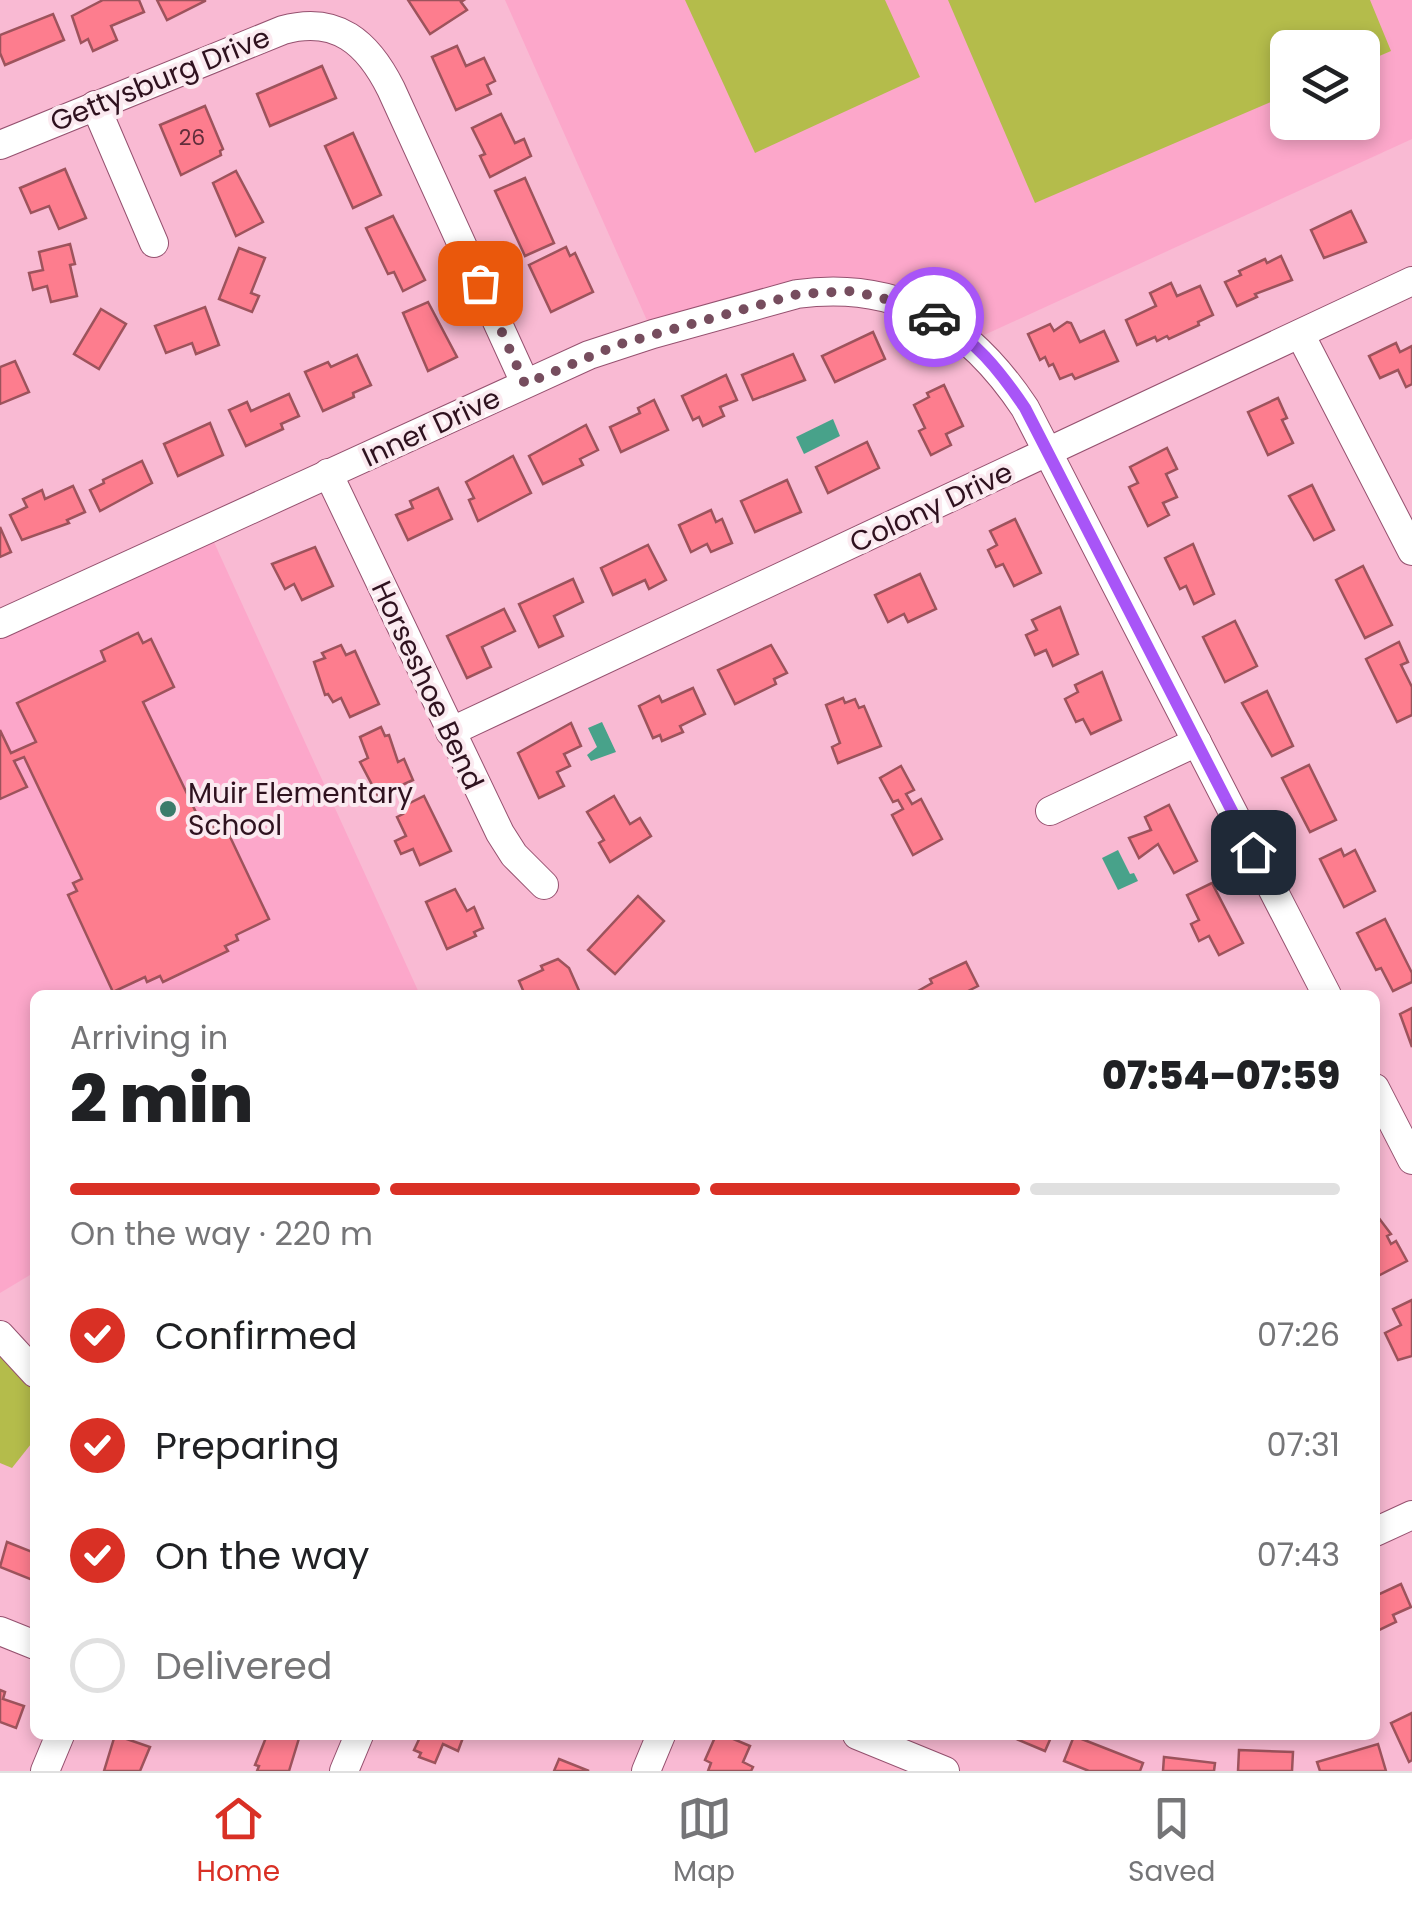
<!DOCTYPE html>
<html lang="en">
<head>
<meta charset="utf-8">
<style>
  :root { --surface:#fff; --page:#f2f2f2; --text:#202124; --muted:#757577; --line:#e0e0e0; --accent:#d93025 }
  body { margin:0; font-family:Poppins,sans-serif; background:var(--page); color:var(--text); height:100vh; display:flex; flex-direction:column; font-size:38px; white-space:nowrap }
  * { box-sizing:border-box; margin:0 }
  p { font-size:32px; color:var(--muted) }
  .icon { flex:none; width:55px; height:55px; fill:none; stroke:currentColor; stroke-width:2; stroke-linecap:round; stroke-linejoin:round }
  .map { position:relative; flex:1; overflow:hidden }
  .details { position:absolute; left:30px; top:990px; width:1350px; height:750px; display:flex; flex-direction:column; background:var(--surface); border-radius:15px; box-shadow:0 5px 15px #0003 }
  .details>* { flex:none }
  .fabs { position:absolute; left:1270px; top:30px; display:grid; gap:20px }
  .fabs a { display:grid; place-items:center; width:110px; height:110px; border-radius:15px; background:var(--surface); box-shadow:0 5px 15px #0003; font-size:50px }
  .pin { position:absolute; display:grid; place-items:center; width:85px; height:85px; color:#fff; margin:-42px; border-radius:20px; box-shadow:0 5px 15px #0006 }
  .courier { position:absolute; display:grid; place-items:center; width:100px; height:100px; margin:-50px; border:8px solid #a855f7; border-radius:50%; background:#fff; color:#222; box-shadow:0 2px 12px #0007 }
  .summary em { font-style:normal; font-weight:800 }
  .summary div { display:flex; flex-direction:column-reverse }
  .summary { display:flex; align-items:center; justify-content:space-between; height:170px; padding:0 40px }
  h1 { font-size:65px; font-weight:800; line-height:75px }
  .bar { display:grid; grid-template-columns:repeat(4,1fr); gap:15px 10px; align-content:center; height:120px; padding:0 40px }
  .bar i { height:12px; border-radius:8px; background:var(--line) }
  .bar .selected { background:var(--accent) }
  .bar p { grid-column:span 4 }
  ol { padding:0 40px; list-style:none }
  li { display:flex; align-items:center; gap:30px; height:110px }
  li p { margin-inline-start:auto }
  li .icon { padding:10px; border-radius:50%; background:var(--accent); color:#fff; stroke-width:4 }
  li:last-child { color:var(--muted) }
  li i { width:55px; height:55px; border:5px solid var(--line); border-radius:50% }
  .tabs { display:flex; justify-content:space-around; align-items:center; height:140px; border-top:2px solid var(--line); background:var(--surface); font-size:28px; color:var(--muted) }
  .tabs a { display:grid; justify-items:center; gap:5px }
  .tabs .selected { color:var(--accent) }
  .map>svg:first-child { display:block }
  .built { fill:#fca7ca; fill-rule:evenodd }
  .green { fill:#b4bc4b }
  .water { fill:#48a28a }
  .building { fill:#fd7d8e; stroke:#9d535c; stroke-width:2.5 }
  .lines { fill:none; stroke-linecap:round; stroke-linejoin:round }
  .minor-casing { stroke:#95516f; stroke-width:30 }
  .minor { stroke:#fff; stroke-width:28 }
  .done { stroke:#764d5e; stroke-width:10; stroke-dasharray:0 18 }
  .route { stroke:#a855f7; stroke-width:12 }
  .poi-dot { fill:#3c7c6a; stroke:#fbeaf0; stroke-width:4 }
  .labels { text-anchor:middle; stroke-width:8; stroke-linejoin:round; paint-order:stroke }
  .number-label { font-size:22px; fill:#622d3b }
  .street-label { font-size:28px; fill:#2f121f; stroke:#fbeaf0 }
  .poi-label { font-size:28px; fill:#2f121f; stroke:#fbeaf0; text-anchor:start }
</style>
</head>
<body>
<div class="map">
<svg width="1412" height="1771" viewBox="0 0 1412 1771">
  <rect width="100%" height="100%" fill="#f9bad3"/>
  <g class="built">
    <path d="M505,0H1412V139L971,341L852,291L653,334ZM1288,48H1362V122H1288Z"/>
    <path d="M208,529L420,995H35V1272L0,1293V624Z"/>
  </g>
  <g class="green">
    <path d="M685,0H885L920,77L755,153Z"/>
    <path d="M948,0H1370L1391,51L1363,63L1362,48H1288L1287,95L1035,203Z"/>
    <path d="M0,1351L35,1390V1439L12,1468L0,1463Z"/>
  </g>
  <g class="water">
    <path d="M833,419L840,436L804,454L796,437Z"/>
    <path d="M602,722L616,752L591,761L587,755L597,747L588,728Z"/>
    <path d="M1118,850L1130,874L1134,873L1138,881L1118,890L1102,858Z"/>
  </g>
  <g class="building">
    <path d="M103,0H139L144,12L111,26L117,40L93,51L88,39L81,43L72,16Z"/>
    <path d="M157,0H205V1L167,20Z"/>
    <path d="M408,0H464L461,2L467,10L430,34Z"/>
    <path d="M53,14L64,40L5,65L0,53V35Z"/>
    <path d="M457,46L466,66L484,58L495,81L487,85L491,94L456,110L432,57Z"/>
    <path d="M322,66L336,98L270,126L257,94Z"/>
    <path d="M205,106L223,149L220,151L221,155L181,175L160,125Z"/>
    <path d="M501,114L515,143L524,139L531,156L490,177L480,156L485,154L472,128Z"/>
    <path d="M353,133L381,195L353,208L325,146Z"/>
    <path d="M65,169L86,218L59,229L49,206L31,213L20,188Z"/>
    <path d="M236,171L263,222L236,236L213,183Z"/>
    <path d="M525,178L554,243L525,256L495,191Z"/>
    <path d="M1351,211L1366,242L1324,258L1311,230Z"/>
    <path d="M393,216L425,280L403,291L394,272L388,274L366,228Z"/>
    <path d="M70,244L75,264L70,265L77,296L51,302L47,286L33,290L29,273L43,270L39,252Z"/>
    <path d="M566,247L570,256L575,253L593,292L551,312L529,265Z"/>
    <path d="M239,248L265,258L251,293L259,296L252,312L219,299Z"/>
    <path d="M1281,256L1292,280L1255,294L1257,297L1237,306L1225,282L1241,275L1239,271L1265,259L1267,263Z"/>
    <path d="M1171,283L1177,296L1200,286L1213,315L1198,322L1199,325L1169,339L1167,336L1157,341L1155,337L1137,345L1126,320L1156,306L1150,293Z"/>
    <path d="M428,302L457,357L428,371L403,313Z"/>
    <path d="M205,307L219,345L196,354L192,343L166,353L155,326Z"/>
    <path d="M101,309L126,324L99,369L74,354Z"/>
    <path d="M1067,322L1071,323L1080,342L1104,331L1118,361L1075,379L1072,374L1060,379L1053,364L1049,366L1045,357L1040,360L1028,334L1050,324L1054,331Z"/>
    <path d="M873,332L885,359L835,382L822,356Z"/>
    <path d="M1396,343L1400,352L1412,346V384L1406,387L1398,370L1380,378L1369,356Z"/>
    <path d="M793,354L805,380L753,400L742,375Z"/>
    <path d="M357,355L371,385L353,393L354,397L323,411L305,372L328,362L331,367Z"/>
    <path d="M15,361L29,392L0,404V367Z"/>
    <path d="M726,375L737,400L720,407L724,416L703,426L699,417L693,420L682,396Z"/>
    <path d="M944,385L963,426L946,434L951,445L931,455L919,431L925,428L914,405L929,397L927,393Z"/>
    <path d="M289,394L299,416L281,424L283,429L246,446L229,410L247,402L251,411Z"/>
    <path d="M1278,398L1287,418L1282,420L1293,443L1268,455L1248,412Z"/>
    <path d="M654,400L668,430L621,452L610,427L640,413L638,408Z"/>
    <path d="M210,423L223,455L178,476L164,444Z"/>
    <path d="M586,425L598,450L580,459L583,465L543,484L529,456Z"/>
    <path d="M867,442L879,468L828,493L816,467Z"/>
    <path d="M1167,448L1177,469L1166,474L1177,497L1163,503L1169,515L1148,526L1129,487L1138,483L1130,467Z"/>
    <path d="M513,456L531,493L478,521L469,500L474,498L466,482Z"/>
    <path d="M142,461L152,483L100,511L90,490L104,483L103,480Z"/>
    <path d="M787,480L801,512L755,532L741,501Z"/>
    <path d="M1312,485L1334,530L1314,540L1289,496Z"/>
    <path d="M73,486L85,512L67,520L69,523L22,540L10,515L27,507L23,499L42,490L45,499Z"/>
    <path d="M438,488L452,519L408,540L396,515L413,508L410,501Z"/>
    <path d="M711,510L716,522L722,519L732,543L711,552L707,544L691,552L679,525Z"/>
    <path d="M1015,519L1041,573L1014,586L1003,564L996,567L988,550L997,545L990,531Z"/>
    <path d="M0,527L11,552L0,557Z"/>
    <path d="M1193,544L1214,594L1194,604L1186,586L1180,589L1165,558Z"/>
    <path d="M648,545L666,580L649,589L645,580L613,595L601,568Z"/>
    <path d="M315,547L333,586L302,600L294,584L285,589L272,564Z"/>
    <path d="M1363,566L1392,625L1365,638L1336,580Z"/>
    <path d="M920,574L936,609L908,622L904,614L888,622L875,595Z"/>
    <path d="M573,579L583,602L554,616L563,636L539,647L519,604Z"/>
    <path d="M1060,607L1078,654L1053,666L1046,650L1035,655L1026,635L1037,630L1032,620Z"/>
    <path d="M504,609L515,631L482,647L491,667L467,678L447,636Z"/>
    <path d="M1235,621L1257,666L1225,682L1203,637Z"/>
    <path d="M138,633L143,643L151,639L174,687L143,702L205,831L223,822L269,919L236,935L238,940L225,946L228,951L163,982L160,976L147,982L145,977L113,992L68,895L77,891L73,883L82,879L24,757L14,761L27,787L0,799V730L11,753L36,742L17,703L105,661L101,651Z"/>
    <path d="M1399,642L1408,662L1401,665L1412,687V715L1397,722L1366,659Z"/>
    <path d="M341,645L346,655L355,651L379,704L350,717L341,698L333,702L328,694L325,695L314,662L325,658L322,653Z"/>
    <path d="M771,645L787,673L774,679L776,684L735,704L718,670Z"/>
    <path d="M1102,672L1121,720L1091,734L1083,719L1076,722L1065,699L1078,692L1075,685Z"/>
    <path d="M693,688L705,714L680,726L683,732L662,741L660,735L653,738L639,706L659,696L662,702Z"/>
    <path d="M1267,691L1293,746L1272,756L1242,703Z"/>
    <path d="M843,698L845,703L855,699L859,708L864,706L881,746L838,763L832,747L840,743L826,705Z"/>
    <path d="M571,723L581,746L564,754L570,766L557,772L564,786L539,798L518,753Z"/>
    <path d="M381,727L385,736L389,735L398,762L404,759L413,780L378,796L360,762L368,758L360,737Z"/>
    <path d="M1309,765L1336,820L1310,832L1282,778Z"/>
    <path d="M901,766L914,790L906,794L912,804L921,799L942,839L913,855L892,815L903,809L898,800L893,802L880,778Z"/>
    <path d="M424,796L451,851L420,865L413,849L401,854L395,841L406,836L397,817L403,814L400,808Z"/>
    <path d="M614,796L630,824L640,818L651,836L610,862L599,843L604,840L587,812Z"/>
    <path d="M1169,805L1197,861L1174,873L1158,844L1139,858L1129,838L1151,830L1145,817Z"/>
    <path d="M1341,849L1344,856L1355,850L1375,891L1344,907L1320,859Z"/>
    <path d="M1212,883L1243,943L1219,955L1209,936L1199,941L1191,924L1199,920L1187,895Z"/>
    <path d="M455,889L467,911L474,907L483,928L474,932L476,936L447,949L426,902Z"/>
    <path d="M638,896L664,921L615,974L588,950Z"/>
    <path d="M1385,919L1412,973V982L1393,991L1381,968L1376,970L1357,933Z"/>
    <path d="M558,959L569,968L581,995H525L519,981L543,970L541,966Z"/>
    <path d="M966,962L978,986L960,995H911L932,983L930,979Z"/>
    <path d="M1412,1008V1047L1400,1014Z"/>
    <path d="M1375,1213L1391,1234L1387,1236L1391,1244L1396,1241L1407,1261L1376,1277Z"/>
    <path d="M1412,1300V1356L1398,1360L1385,1333L1401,1325L1393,1309Z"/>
    <path d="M7,1542L35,1553V1581L0,1567Z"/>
    <path d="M1401,1584L1411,1607L1393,1615L1396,1622L1375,1632V1596Z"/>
    <path d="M0,1690L5,1692L3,1699L24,1706L16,1728L0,1722Z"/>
    <path d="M1412,1713V1760L1409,1762L1391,1723Z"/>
    <path d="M115,1735L150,1747L140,1771H104Z"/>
    <path d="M267,1735H300L289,1771H257L259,1766L255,1765Z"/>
    <path d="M421,1735H464L458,1751L443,1744L435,1763L419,1757L421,1753L414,1750Z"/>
    <path d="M716,1735H724L750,1746L743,1762L753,1767L751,1771H708L711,1763L705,1760Z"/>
    <path d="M1007,1735H1052L1045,1751Z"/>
    <path d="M1074,1736L1143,1763L1140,1771H1089L1064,1761Z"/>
    <path d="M1378,1744L1386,1771H1320L1317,1762Z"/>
    <path d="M1239,1750L1293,1752L1292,1771H1238Z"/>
    <path d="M1164,1757L1215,1763L1214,1771H1163Z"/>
    <path d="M559,1759L589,1771H554Z"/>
  </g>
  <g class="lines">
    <defs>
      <g id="minor">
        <path d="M95,105L154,243"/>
        <path d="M0,145L283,30C337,15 368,43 391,89L525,383"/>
        <path d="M1300,334L1412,551"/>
        <path d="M328,473L500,833L514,855L544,885"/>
        <path d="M0,624L589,355L653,334L797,294C900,280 969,324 1025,408L1327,995"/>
        <path d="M450,732L1412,281"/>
        <path d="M1050,811L1197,742"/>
        <path d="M1375,1088L1412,1160"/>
        <path d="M0,1335L35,1373"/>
        <path d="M1375,1532L1412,1515"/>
        <path d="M0,1631L35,1645"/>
        <path d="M857,1735L945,1771"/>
        <path d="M45,1771L60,1735"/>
        <path d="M344,1771L359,1735"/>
        <path d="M646,1771L661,1735"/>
      </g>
    </defs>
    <use href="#minor" class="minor-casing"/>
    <use href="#minor" class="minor"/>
  </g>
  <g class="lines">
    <path class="done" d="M480,283L525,384L617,345L798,294L852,291L914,306L934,317"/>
    <path class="route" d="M934,317C974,338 1000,371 1025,408L1253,852"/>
  </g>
  <circle class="poi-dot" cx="168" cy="809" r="10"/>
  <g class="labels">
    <g class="number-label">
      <text x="192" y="145">26</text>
    </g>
    <g class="street-label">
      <text transform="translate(160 79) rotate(-22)" y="10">Gettysburg Drive</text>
      <text transform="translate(431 427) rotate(-25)" y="10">Inner Drive</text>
      <text transform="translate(931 507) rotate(-25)" y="10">Colony Drive</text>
      <text transform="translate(428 685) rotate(65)" y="10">Horseshoe Bend</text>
    </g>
    <g class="poi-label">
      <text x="188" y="803">Muir Elementary<tspan x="188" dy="32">School</tspan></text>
    </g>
  </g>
</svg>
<div class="fabs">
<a><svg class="icon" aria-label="layers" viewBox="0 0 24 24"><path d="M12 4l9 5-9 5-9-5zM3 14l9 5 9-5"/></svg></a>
</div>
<div class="pin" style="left:480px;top:283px;background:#ea580c"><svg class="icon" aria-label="bag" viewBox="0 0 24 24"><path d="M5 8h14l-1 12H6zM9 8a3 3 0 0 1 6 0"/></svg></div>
<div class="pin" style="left:1253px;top:852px;background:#1f2937"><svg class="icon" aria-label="home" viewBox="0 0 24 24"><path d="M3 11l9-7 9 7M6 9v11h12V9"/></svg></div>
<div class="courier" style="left:934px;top:317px"><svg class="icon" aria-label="car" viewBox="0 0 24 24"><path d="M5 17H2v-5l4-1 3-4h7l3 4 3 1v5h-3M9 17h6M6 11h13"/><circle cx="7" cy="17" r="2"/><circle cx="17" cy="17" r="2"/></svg></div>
<section class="details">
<div class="summary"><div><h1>2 min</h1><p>Arriving in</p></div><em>07:54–07:59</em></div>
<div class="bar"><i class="selected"></i><i class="selected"></i><i class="selected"></i><i></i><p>On the way · 220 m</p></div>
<ol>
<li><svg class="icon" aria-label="check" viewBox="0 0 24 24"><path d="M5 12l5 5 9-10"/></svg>Confirmed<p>07:26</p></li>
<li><svg class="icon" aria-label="check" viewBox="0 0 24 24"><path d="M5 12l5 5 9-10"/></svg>Preparing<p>07:31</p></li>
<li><svg class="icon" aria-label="check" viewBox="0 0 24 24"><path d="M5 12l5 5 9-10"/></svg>On the way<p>07:43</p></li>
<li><i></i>Delivered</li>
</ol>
</section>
</div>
<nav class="tabs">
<a class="selected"><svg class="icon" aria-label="home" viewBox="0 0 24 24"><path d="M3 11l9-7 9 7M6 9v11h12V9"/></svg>Home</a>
<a><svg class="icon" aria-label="map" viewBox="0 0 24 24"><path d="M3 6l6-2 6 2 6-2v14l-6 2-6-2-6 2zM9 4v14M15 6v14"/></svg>Map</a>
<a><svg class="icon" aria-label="saved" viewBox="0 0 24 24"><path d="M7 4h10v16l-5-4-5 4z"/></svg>Saved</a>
</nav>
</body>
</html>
